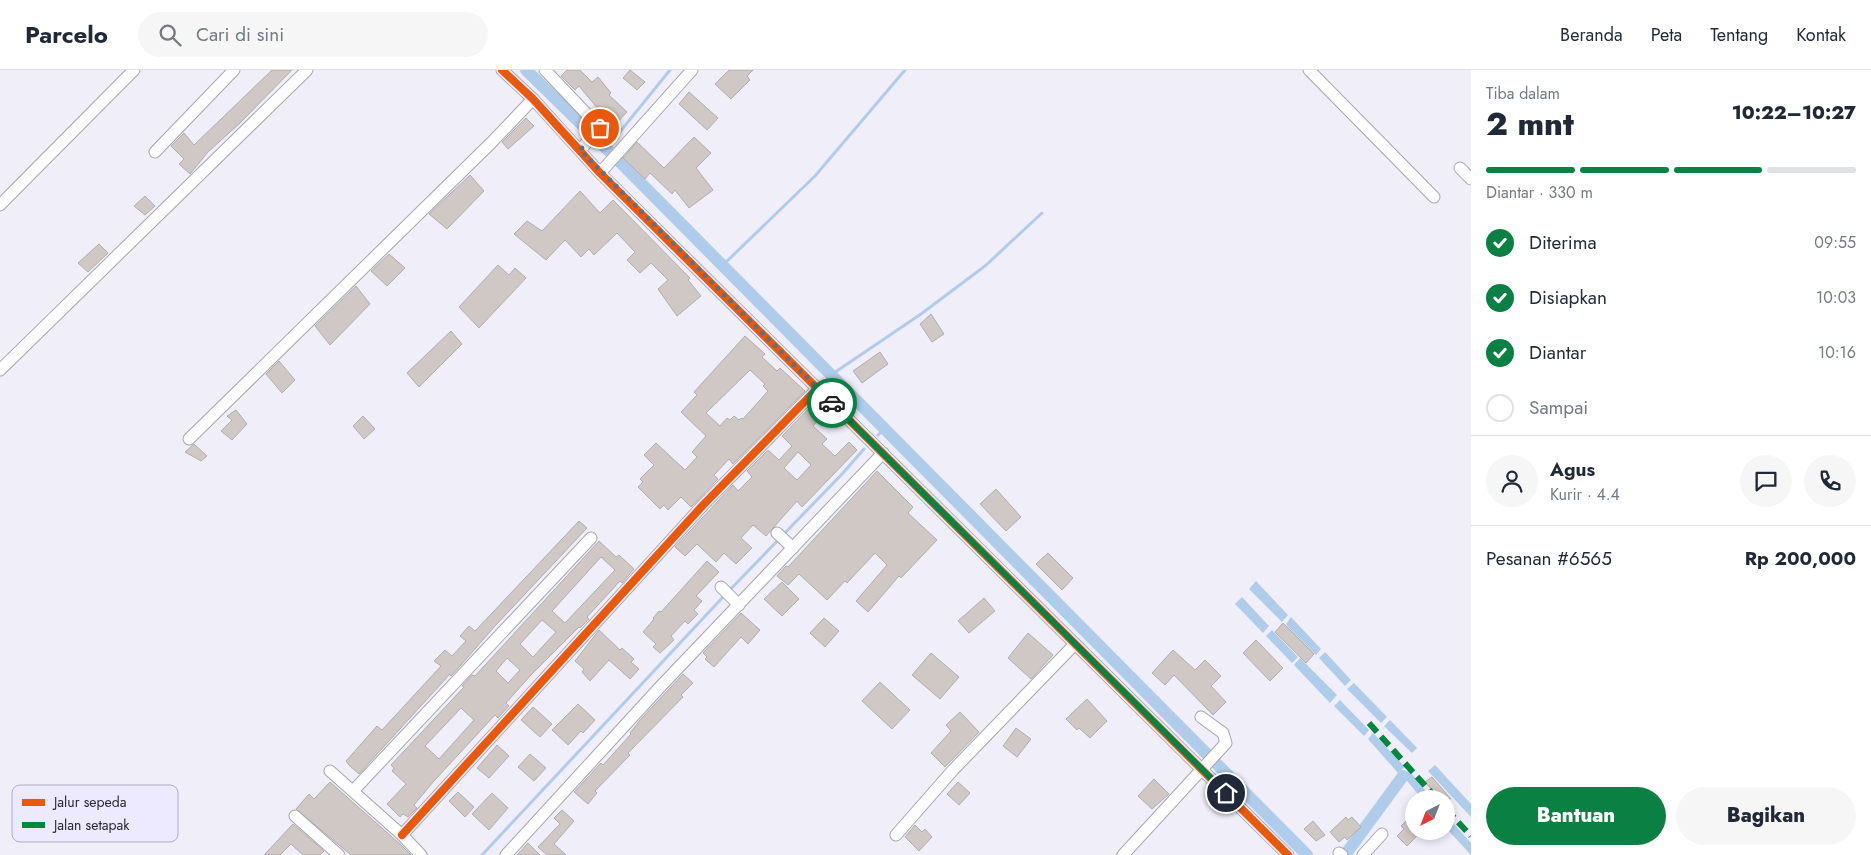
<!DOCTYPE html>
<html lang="id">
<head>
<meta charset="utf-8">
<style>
  :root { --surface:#fff; --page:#f6f6f7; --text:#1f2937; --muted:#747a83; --line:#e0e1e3; --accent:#0b8043 }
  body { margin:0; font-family:Jost,sans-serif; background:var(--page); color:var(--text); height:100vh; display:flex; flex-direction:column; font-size:19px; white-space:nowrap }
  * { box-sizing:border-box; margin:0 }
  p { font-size:16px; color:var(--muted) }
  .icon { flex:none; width:28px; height:28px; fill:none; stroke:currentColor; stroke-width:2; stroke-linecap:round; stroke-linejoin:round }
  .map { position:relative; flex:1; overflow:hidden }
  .details { display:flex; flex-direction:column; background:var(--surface); width:400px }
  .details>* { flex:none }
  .needle { width:32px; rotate:222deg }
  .controls { position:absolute; left:1405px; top:720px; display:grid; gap:10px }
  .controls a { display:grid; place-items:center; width:50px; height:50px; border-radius:50%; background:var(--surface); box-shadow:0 2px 8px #0003; font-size:25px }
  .pin { position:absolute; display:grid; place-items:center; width:42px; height:42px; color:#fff; margin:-21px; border:2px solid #fff; border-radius:50%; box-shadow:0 1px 5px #0007 }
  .courier { position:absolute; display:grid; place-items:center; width:50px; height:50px; margin:-25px; border:4px solid #0b8043; border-radius:50%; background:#fff; color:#222; box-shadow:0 1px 6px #0007 }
  .headline em { font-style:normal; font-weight:800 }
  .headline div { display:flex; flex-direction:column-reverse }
  .headline { display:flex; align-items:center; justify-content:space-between; height:85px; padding:0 15px }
  h1 { font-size:32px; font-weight:800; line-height:38px }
  .bar { display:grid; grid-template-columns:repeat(4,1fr); gap:8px 5px; align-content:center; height:60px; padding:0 15px }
  .bar i { height:6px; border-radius:4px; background:var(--line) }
  .bar .on { background:var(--accent) }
  .bar p { grid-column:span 4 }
  .line { display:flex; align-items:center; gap:12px; padding:0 15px; border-top:1px solid var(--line) }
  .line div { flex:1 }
  .round { display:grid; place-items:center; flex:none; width:52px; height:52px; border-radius:26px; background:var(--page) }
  ol { padding:0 15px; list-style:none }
  li { display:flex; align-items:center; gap:15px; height:55px }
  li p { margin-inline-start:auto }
  li .icon { padding:5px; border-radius:50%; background:var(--accent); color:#fff; stroke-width:4 }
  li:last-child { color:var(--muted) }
  li i { width:28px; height:28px; border:2px solid var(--line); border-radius:50% }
  .button { display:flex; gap:10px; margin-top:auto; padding:10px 15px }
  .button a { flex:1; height:58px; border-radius:30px; background:var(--accent); color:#fff; font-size:20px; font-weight:800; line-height:58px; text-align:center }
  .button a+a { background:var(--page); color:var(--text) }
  header { display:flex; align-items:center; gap:30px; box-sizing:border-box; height:70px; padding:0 25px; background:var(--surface); border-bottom:1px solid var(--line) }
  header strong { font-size:24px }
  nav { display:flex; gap:28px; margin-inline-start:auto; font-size:18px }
  .search { width:350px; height:45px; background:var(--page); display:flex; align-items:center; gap:12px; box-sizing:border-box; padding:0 18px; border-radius:28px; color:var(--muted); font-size:19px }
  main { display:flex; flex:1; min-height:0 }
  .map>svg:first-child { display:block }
  .water { fill:#b0cceb }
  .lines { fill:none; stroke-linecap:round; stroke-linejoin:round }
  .stream { stroke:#b0cceb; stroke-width:3 }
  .canal { stroke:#b0cceb; stroke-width:12 }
  .building { fill:#cfc8c4; stroke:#b1aeaf; fill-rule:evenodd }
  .minor-casing { stroke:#a7a6ae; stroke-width:13 }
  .minor { stroke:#fdfcfe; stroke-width:11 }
  .quiet { stroke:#00873e; stroke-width:6; stroke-dasharray:12 6; stroke-linecap:butt }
  .cycleway-casing { stroke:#ede9fe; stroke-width:11 }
  .cycleway { stroke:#e8590c; stroke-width:8 }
  .done { stroke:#6d6b74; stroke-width:5; stroke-dasharray:0 9 }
  .route { stroke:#0b8043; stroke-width:6 }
  .key { fill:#ede9fe; stroke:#b1aebf; stroke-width:1 }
  .key-label { font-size:14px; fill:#26242c }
</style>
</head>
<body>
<header>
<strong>Parcelo</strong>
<div class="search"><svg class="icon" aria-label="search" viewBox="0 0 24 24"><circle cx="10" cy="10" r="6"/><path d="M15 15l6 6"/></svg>Cari di sini</div>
<nav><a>Beranda</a><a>Peta</a><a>Tentang</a><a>Kontak</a></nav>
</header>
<main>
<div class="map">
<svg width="1471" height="785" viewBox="0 0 1471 785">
  <rect width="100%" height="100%" fill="#f0eef9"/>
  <g class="water">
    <path d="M1256,511L1288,545L1282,552L1249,519Z"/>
    <path d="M1242,527L1269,556L1263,563L1235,534Z"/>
    <path d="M1291,547L1321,579L1316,585L1288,557L1286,554Z"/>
    <path d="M1272,560L1298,587L1292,593L1266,566Z"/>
    <path d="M1325,582L1351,610L1345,616L1319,588Z"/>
    <path d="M1300,588L1337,625L1330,633L1294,595Z"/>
    <path d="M1354,613L1387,647L1381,653L1347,619Z"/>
    <path d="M1340,630L1369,660L1364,666L1334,636Z"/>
    <path d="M1390,650L1417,678L1412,683L1384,656Z"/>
    <path d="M1373,663L1405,697L1398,703L1368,669Z"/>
    <path d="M1435,695L1471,734V747L1428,701Z"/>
    <path d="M1409,700L1432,729H1422L1403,706Z"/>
    <path d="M1446,745L1471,773V785L1446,758Z"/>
  </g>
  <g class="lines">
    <g class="stream">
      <path d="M606,79L670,0"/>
      <path d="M723,195L815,106L905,0"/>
      <path d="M831,305L921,244L985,196L1042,143"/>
      <path d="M878,365L884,359"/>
      <path d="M482,785L723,527L843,403L864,379"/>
    </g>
    <g class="canal">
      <path d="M526,0L619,91L1307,785"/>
      <path d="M1345,785L1403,706"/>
    </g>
  </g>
  <g class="building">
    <path d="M272,0H292L240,53L208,82L190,104L179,94L184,89L171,76L184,63L194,75Z"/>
    <path d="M567,0H580L592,12L598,7L611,23L609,25L627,42L612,58L595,42L598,39L579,16L575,20L561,6Z"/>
    <path d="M630,0L645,12L637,20L623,8Z"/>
    <path d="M729,0H753L747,6L750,10L731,29L715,14Z"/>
    <path d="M689,22L718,48L707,60L679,34Z"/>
    <path d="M526,48L534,56L508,79L502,72Z"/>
    <path d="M694,67L711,83L696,98L713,120L689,138L675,120L672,124L650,103L645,109L623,88L637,72L664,98Z"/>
    <path d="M470,105L484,121L447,159L429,144Z"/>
    <path d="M580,121L600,143L613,130L690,208L688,210L701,226L677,246L658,219L668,210L651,193L640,203L627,190L635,182L617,163L594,185L589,179L581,187L565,170L546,190L514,164L527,151L542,161Z"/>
    <path d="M145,126L155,136L145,145L134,136Z"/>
    <path d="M99,174L108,183L88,202L78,193Z"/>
    <path d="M389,184L405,198L387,216L371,201Z"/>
    <path d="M498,195L509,205L515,198L526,208L479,258L459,237Z"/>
    <path d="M356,216L370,234L330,275L315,256Z"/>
    <path d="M931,244L944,264L932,272L920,254Z"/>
    <path d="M451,261L462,274L419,317L407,303Z"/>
    <path d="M745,266L765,284L762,287L777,301L780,298L805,321L733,394L729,389L714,405L718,409L691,437L681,427L668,440L664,435L660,439L638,417L643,412L640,409L654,395L644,385L656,373L685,400L697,387L692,382L706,366L681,342L697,325L694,322ZM750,300L765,314L763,316L768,321L743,349L741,348L739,350L734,346L730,350L727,348L720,356L706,343Z"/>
    <path d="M880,282L888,294L862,313L853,301Z"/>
    <path d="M279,291L295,310L282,323L266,304Z"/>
    <path d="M816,331L827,341L813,356L827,369L822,374L835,386L849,372L857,380L802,437L797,431L766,466L753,455L741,468L752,478L736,494L724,483L716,492L697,474L685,486L675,477L733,415L738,421L752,407L747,401L768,380L779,390L792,376L782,366ZM798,382L811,395L797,410L784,398Z"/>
    <path d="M236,340L247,354L232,370L221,361L232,350L227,346Z"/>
    <path d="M363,346L375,359L364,369L353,356Z"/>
    <path d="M194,374L207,386L201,391L185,382Z"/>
    <path d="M877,401L913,437L908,443L937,470L901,508L899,506L868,542L856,531L887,495L875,483L847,513L845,511L827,530L799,504L788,515L777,506L786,496L788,497Z"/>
    <path d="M996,419L1021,447L1006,461L980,434Z"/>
    <path d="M579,451L587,458L495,556L461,595L451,606L450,604L359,704L349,695L346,691L377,656L382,660L441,596L434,591L445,580L452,586L466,571L460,566L469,556L475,561Z"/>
    <path d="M599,471L616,487L619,485L634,499L622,513L620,511L587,547L589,549L580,558L579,557L531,605L506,633L509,636L498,648L495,645L434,711L414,735L417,738L408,747L403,744L400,747L387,734L406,714L392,701L394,698L391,695L464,617L462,616L472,605L475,606ZM601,487L615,500L565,553L552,541ZM542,550L556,562L533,587L520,574ZM507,588L520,600L508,613L496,601ZM461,638L474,650L439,689L425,676Z"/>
    <path d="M1048,483L1073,508L1062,520L1036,494Z"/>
    <path d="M707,491L719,502L696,526L702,531L694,540L698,544L688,554L685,551L671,566L674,570L660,583L653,577L656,574L643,562L654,549L653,548L659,541L661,542Z"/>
    <path d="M782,512L799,529L782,546L764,529Z"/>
    <path d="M984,528L995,541L969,563L958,551Z"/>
    <path d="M741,543L760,560L748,574L741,567L714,597L705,589L707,587L703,583Z"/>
    <path d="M824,548L839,561L825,577L810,563Z"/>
    <path d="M1283,553L1314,584L1306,593L1275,562Z"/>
    <path d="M599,560L620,580L622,578L634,589L631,592L639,599L630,609L609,590L590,611L582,602L584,599L575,591Z"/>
    <path d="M1028,563L1053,585L1031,609L1008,588Z"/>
    <path d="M1256,570L1283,598L1270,611L1243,583Z"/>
    <path d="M1173,580L1195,600L1205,590L1221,606L1211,616L1226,632L1213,645L1174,605L1165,615L1152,603Z"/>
    <path d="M931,583L959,607L940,629L912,605Z"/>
    <path d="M683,604L693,613L681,625L683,627L628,683L630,685L595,721L597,723L588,734L574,722L601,693L603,695L631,664L630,663L641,649Z"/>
    <path d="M880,612L910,640L892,659L862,631Z"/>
    <path d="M1087,629L1107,651L1090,668L1079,658L1077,660L1066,649Z"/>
    <path d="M578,634L595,650L583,663L581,661L568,675L552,660Z"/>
    <path d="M533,637L552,654L540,667L521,650Z"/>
    <path d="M960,642L979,662L945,697L931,683L951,661L946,655Z"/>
    <path d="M1016,658L1031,669L1017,687L1003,676Z"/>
    <path d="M497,675L509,686L489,708L477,698Z"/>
    <path d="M530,684L546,698L534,711L518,697Z"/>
    <path d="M1432,707L1451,729H1440L1425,712Z"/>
    <path d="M1154,709L1169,724L1152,739L1138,726Z"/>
    <path d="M330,712L400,774L411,785H351L296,739L309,724L314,729Z"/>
    <path d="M958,712L970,723L959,735L947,724Z"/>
    <path d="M458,722L474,737L465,747L449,731Z"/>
    <path d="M492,723L508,738L489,760L472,744Z"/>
    <path d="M562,740L574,751L554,774L566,785H547L538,777L560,754L554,748Z"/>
    <path d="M1346,747L1348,750L1352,747L1361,757L1347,770L1345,767L1339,772L1330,762Z"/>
    <path d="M1414,749V761H1422L1407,776L1397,766L1404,759L1401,756L1407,750L1410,753Z"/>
    <path d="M1313,751L1325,765L1316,771L1304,759Z"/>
    <path d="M293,754L324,781L320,785H303L291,774L280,785H264Z"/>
    <path d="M915,755L922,762L925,759L932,767L919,781L905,767Z"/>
    <path d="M528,773L540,785H517Z"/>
  </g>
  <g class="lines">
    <defs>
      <g id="minor">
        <path d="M502,0L533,29L600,103L1288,785"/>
        <path d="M545,0L600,58L580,80"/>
        <path d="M1309,0L1434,127"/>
        <path d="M155,82L234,0"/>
        <path d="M1460,98L1471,109"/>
        <path d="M600,103L692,0"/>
        <path d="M0,135L134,0"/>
        <path d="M0,300L307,0"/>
        <path d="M189,369L492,72L533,29"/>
        <path d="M777,463L793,478"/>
        <path d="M721,517L739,535"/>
        <path d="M330,701L402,765L421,785"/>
        <path d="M353,721L591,468"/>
        <path d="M295,746L339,785"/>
        <path d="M402,765L704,434L818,318"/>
        <path d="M896,765L953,700L1075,574"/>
        <path d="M1339,783L1342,785"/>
        <path d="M506,785L660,617L883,383"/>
        <path d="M1123,785L1226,673L1223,663L1201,647"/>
        <path d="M1363,785L1382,764"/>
      </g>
    </defs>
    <use href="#minor" class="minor-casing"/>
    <use href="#minor" class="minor"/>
    <g class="quiet">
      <path d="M1369,653L1437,729"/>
      <path d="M1446,739L1471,766"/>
    </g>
    <defs>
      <g id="cycleway">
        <path d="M502,0L533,29L600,103L1288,785"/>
        <path d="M402,765L704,434L818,318"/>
      </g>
    </defs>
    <use href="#cycleway" class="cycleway-casing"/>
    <use href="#cycleway" class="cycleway"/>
  </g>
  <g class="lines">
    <path class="done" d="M600,58L580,80L832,333"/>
    <path class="route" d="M832,333L1226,723"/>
  </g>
  <rect x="12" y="715" width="166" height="57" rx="8" class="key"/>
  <rect x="22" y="729" width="23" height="7" fill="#e8590c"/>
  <rect x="22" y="752" width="23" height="6" fill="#00873e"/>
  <g class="key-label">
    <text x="54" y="737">Jalur sepeda</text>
    <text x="54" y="760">Jalan setapak</text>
  </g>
</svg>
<div class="controls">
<a><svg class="needle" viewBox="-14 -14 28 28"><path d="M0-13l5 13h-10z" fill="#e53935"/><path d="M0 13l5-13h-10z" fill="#747a83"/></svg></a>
</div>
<div class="pin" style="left:600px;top:58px;background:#ea580c"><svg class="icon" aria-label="bag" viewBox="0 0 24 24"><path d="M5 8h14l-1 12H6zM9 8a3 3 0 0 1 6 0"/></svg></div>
<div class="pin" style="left:1226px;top:723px;background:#1f2937"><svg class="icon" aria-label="home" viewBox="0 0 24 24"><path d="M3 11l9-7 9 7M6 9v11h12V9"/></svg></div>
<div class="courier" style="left:832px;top:333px"><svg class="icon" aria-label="car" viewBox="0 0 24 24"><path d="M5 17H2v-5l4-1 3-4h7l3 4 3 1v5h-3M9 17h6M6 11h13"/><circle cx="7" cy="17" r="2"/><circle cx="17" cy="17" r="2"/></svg></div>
</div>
<section class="details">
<div class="headline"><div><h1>2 mnt</h1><p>Tiba dalam</p></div><em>10:22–10:27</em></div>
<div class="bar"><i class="on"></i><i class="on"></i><i class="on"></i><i></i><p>Diantar · 330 m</p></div>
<ol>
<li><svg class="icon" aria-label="check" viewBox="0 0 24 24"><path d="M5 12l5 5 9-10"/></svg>Diterima<p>09:55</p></li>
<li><svg class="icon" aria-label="check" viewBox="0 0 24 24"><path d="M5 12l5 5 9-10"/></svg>Disiapkan<p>10:03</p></li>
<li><svg class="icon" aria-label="check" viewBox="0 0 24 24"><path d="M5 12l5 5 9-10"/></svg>Diantar<p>10:16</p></li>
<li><i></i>Sampai</li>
</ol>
<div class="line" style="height:90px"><a class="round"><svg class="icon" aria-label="person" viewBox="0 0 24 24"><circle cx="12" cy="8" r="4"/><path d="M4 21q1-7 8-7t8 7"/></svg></a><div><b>Agus</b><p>Kurir · 4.4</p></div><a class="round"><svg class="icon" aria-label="chat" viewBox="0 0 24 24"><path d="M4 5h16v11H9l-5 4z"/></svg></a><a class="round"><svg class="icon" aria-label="phone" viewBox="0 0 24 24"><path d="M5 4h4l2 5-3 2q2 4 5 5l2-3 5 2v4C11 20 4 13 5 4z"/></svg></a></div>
<div class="line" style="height:65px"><div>Pesanan #6565</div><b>Rp 200,000</b></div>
<div class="button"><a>Bantuan</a><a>Bagikan</a></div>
</section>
</main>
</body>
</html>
